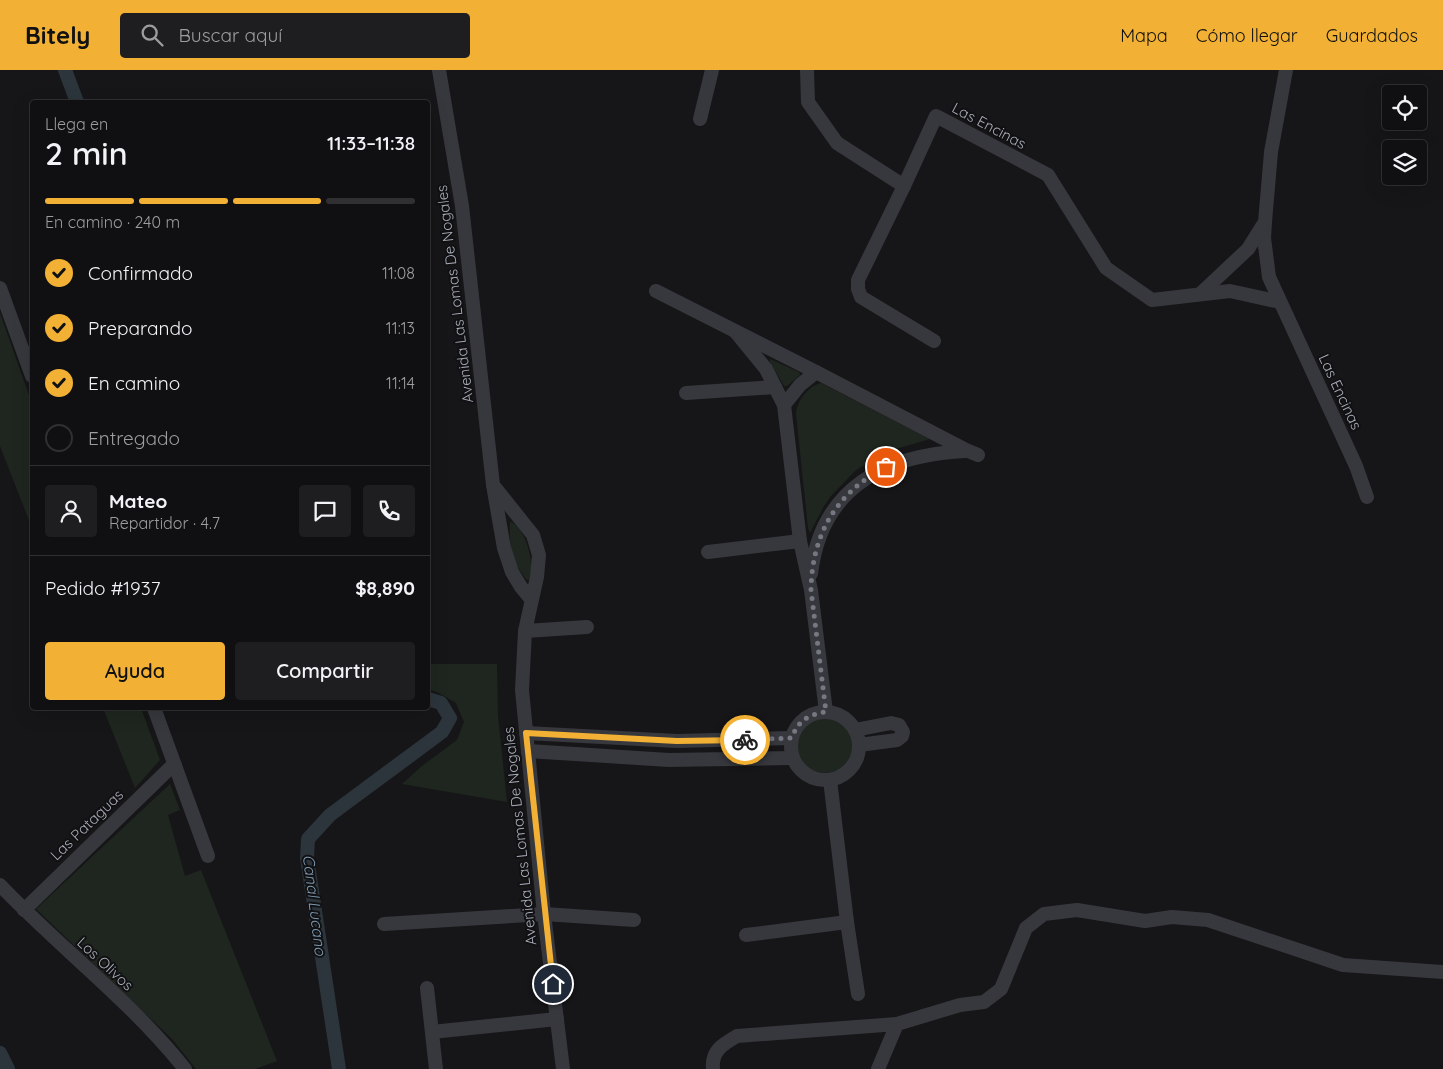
<!DOCTYPE html>
<html lang="es">
<head>
<meta charset="utf-8">
<style>
  :root { --surface:#101012; --page:#1e1e20; --text:#f1f3f6; --muted:#9c9d9f; --line:#303032; --accent:#f2b134 }
  body { margin:0; font-family:Quicksand,sans-serif; background:var(--page); color:var(--text); height:100vh; display:flex; flex-direction:column; font-size:19px; white-space:nowrap }
  * { box-sizing:border-box; margin:0 }
  p { font-size:16px; color:var(--muted) }
  .icon { flex:none; width:28px; height:28px; fill:none; stroke:currentColor; stroke-width:2; stroke-linecap:round; stroke-linejoin:round }
  .map { position:relative; flex:1; overflow:hidden }
  .details { position:absolute; left:30px; top:30px; width:400px; height:610px; display:flex; flex-direction:column; background:var(--surface); border-radius:5px; box-shadow:0 5px 20px #0002,0 0 0 1px var(--line) }
  .details>* { flex:none }
  .buttons { position:absolute; left:1382px; top:15px; display:grid; gap:10px }
  .buttons a { display:grid; place-items:center; width:45px; height:45px; border-radius:5px; background:var(--surface); box-shadow:0 5px 20px #0002,0 0 0 1px var(--line); font-size:25px }
  .pin { position:absolute; display:grid; place-items:center; width:42px; height:42px; color:#fff; margin:-21px; border:2px solid #fff; border-radius:50%; box-shadow:0 1px 5px #0007 }
  .courier { position:absolute; display:grid; place-items:center; width:50px; height:50px; margin:-25px; border:4px solid #f2b134; border-radius:50%; background:#fff; color:#222; box-shadow:0 1px 6px #0007 }
  .headline em { font-style:normal; font-weight:600 }
  .headline div { display:flex; flex-direction:column-reverse }
  .headline { display:flex; align-items:center; justify-content:space-between; height:85px; padding:0 15px }
  h1 { font-size:32px; font-weight:600; line-height:38px }
  .bar { display:grid; grid-template-columns:repeat(4,1fr); gap:8px 5px; align-content:center; height:60px; padding:0 15px }
  .bar i { height:6px; border-radius:4px; background:var(--line) }
  .bar .current { background:var(--accent) }
  .bar p { grid-column:span 4 }
  .line { display:flex; align-items:center; gap:12px; padding:0 15px; border-top:1px solid var(--line) }
  .line div { flex:1 }
  .round { display:grid; place-items:center; flex:none; width:52px; height:52px; border-radius:5px; background:var(--page) }
  ol { padding:0 15px; list-style:none }
  li { display:flex; align-items:center; gap:15px; height:55px }
  li p { margin-inline-start:auto }
  li .icon { padding:5px; border-radius:50%; background:var(--accent); color:#111; stroke-width:4 }
  li:last-child { color:var(--muted) }
  li i { width:28px; height:28px; border:2px solid var(--line); border-radius:50% }
  .cta { display:flex; gap:10px; margin-top:auto; padding:10px 15px }
  .cta a { flex:1; height:58px; border-radius:5px; background:var(--accent); color:#111; font-size:20px; font-weight:600; line-height:58px; text-align:center }
  .cta a+a { background:var(--page); color:var(--text) }
  header { display:flex; align-items:center; gap:30px; box-sizing:border-box; height:70px; padding:0 25px; background:var(--accent); color:#111 }
  header strong { font-size:24px }
  nav { display:flex; gap:28px; margin-inline-start:auto; font-size:18px }
  .search { width:350px; height:45px; background:var(--page); display:flex; align-items:center; gap:12px; box-sizing:border-box; padding:0 18px; border-radius:5px; color:var(--muted); font-size:19px }
  .map>svg:first-child { display:block }
  .green { fill:#1e261f }
  .lines { fill:none; stroke-linecap:round; stroke-linejoin:round }
  .canal { stroke:#2c353c; stroke-width:14 }
  .minor { stroke:#37383d; stroke-width:14 }
  .done { stroke:#757880; stroke-width:5; stroke-dasharray:0 9 }
  .route { stroke:#f2b134; stroke-width:6 }
  .labels { text-anchor:middle; stroke-width:4; stroke-linejoin:round; paint-order:stroke }
  .street-label { font-size:15px; fill:#a8adb8; stroke:#111113 }
  .water-label { font-size:16px; font-style:italic; fill:#7f9bb3; stroke:#111113 }
</style>
</head>
<body>
<header>
<strong>Bitely</strong>
<div class="search"><svg class="icon" aria-label="search" viewBox="0 0 24 24"><circle cx="10" cy="10" r="6"/><path d="M15 15l6 6"/></svg>Buscar aquí</div>
<nav><a>Mapa</a><a>Cómo llegar</a><a>Guardados</a></nav>
</header>
<div class="map">
<svg width="1443" height="999" viewBox="0 0 1443 999">
  <rect width="100%" height="100%" fill="#161618"/>
  <g class="green">
    <path d="M0,243L32,334V458L0,376Z"/>
    <path d="M770,289L799,302L800,305L787,316H784L770,292Z"/>
    <path d="M821,313L930,369L889,381L856,400L831,426L824,436L810,463L808,458L796,344C797,331 808,316 821,313Z"/>
    <path d="M512,452C529,466 531,487 532,507L528,510L526,509C511,491 509,476 510,453Z"/>
    <path d="M428,594H497L498,646L507,732L402,714L422,696L457,670L464,652L456,633L437,622L428,619Z"/>
    <path d="M103,638H141L160,690L135,718Z"/>
    <circle cx="825" cy="675" r="28"/>
    <path d="M170,714L180,740L168,745L185,806L201,800L277,991L255,999H196L172,969L36,839Z"/>
  </g>
  <g class="lines">
    <g class="canal">
      <path d="M65,0L77,32"/>
      <path d="M0,983L8,999"/>
      <path d="M339,999L307,788L308,769L330,745L442,662L450,648L441,633L428,629"/>
    </g>
    <g class="minor">
      <path d="M439,0L462,136L493,415L504,478L512,502L521,517L531,529"/>
      <path d="M807,0L808,32L837,73L904,116L936,46L1048,105L1106,198L1152,230L1230,221L1280,232"/>
      <path d="M1286,0L1271,82L1265,152L1264,168L1269,207L1356,396L1367,427"/>
      <path d="M700,49L712,0"/>
      <path d="M904,116L858,210V219L861,227L934,271"/>
      <path d="M0,218L32,306"/>
      <path d="M656,221L816,302L966,380L978,385"/>
      <path d="M1200,224L1248,179L1263,155"/>
      <path d="M735,261L766,299L784,335L800,471L811,520L826,642"/>
      <path d="M686,323L775,317"/>
      <path d="M784,335L800,315L816,302"/>
      <path d="M493,415L533,465L539,485L537,507L525,561L522,620L544,844L563,999"/>
      <path d="M708,482L800,471"/>
      <path d="M811,504C821,417 886,385 965,381"/>
      <path d="M525,561L587,557"/>
      <path d="M154,638L208,786"/>
      <circle cx="825" cy="676" r="34"/>
      <path d="M855,660L891,653L899,655L903,662L902,666L897,670L859,675"/>
      <path d="M526,663L677,671L792,668"/>
      <path d="M528,681L669,690L793,688"/>
      <path d="M830,710L847,852L858,924"/>
      <path d="M0,815C60,878 131,931 185,999"/>
      <path d="M24,840L170,698L175,695"/>
      <path d="M384,854L544,844L634,850"/>
      <path d="M746,865L847,852"/>
      <path d="M427,918L436,999"/>
      <path d="M432,962L557,949"/>
      <path d="M713,999C711,981 723,974 737,966L897,954"/>
      <path d="M878,999L897,954L960,935L984,932L1001,919L1026,858L1044,844L1077,840L1145,851L1172,847L1208,850L1343,895L1443,902"/>
    </g>
  </g>
  <g class="lines">
    <path class="done" d="M745,670L792,668C797,652 808,644 826,642L811,520C812,464 836,423 886,397"/>
    <path class="route" d="M553,914L526,663L677,671L745,670"/>
  </g>
  <g class="labels">
    <g class="street-label">
      <text transform="translate(989 56) rotate(28)" y="5">Las Encinas</text>
      <text transform="translate(455 224) rotate(-97)" y="5">Avenida Las Lomas De Nogales</text>
      <text transform="translate(1340 322) rotate(65)" y="5">Las Encinas</text>
      <text transform="translate(87 755) rotate(-44)" y="5">Las Pataguas</text>
      <text transform="translate(520 766) rotate(-96)" y="5">Avenida Las Lomas De Nogales</text>
      <text transform="translate(105 894) rotate(43)" y="5">Los Olivos</text>
    </g>
    <g class="water-label">
      <text transform="translate(315 835) rotate(83)" y="6">Canal Lucano</text>
    </g>
  </g>
</svg>
<div class="buttons">
<a><svg class="icon" aria-label="locate" viewBox="0 0 24 24"><circle cx="12" cy="12" r="6"/><path d="M12 2v4M12 18v4M2 12h4M18 12h4"/></svg></a>
<a><svg class="icon" aria-label="layers" viewBox="0 0 24 24"><path d="M12 4l9 5-9 5-9-5zM3 14l9 5 9-5"/></svg></a>
</div>
<div class="pin" style="left:886px;top:397px;background:#ea580c"><svg class="icon" aria-label="bag" viewBox="0 0 24 24"><path d="M5 8h14l-1 12H6zM9 8a3 3 0 0 1 6 0"/></svg></div>
<div class="pin" style="left:553px;top:914px;background:#1f2937"><svg class="icon" aria-label="home" viewBox="0 0 24 24"><path d="M3 11l9-7 9 7M6 9v11h12V9"/></svg></div>
<div class="courier" style="left:745px;top:670px"><svg class="icon" aria-label="bike" viewBox="0 0 24 24"><circle cx="6" cy="16" r="4"/><circle cx="18" cy="16" r="4"/><path d="M6 16l4-8h5l3 8M10 8l3 8H6M13 5h3"/></svg></div>
<section class="details">
<div class="headline"><div><h1>2 min</h1><p>Llega en</p></div><em>11:33–11:38</em></div>
<div class="bar"><i class="current"></i><i class="current"></i><i class="current"></i><i></i><p>En camino · 240 m</p></div>
<ol>
<li><svg class="icon" aria-label="check" viewBox="0 0 24 24"><path d="M5 12l5 5 9-10"/></svg>Confirmado<p>11:08</p></li>
<li><svg class="icon" aria-label="check" viewBox="0 0 24 24"><path d="M5 12l5 5 9-10"/></svg>Preparando<p>11:13</p></li>
<li><svg class="icon" aria-label="check" viewBox="0 0 24 24"><path d="M5 12l5 5 9-10"/></svg>En camino<p>11:14</p></li>
<li><i></i>Entregado</li>
</ol>
<div class="line" style="height:90px"><a class="round"><svg class="icon" aria-label="person" viewBox="0 0 24 24"><circle cx="12" cy="8" r="4"/><path d="M4 21q1-7 8-7t8 7"/></svg></a><div><b>Mateo</b><p>Repartidor · 4.7</p></div><a class="round"><svg class="icon" aria-label="chat" viewBox="0 0 24 24"><path d="M4 5h16v11H9l-5 4z"/></svg></a><a class="round"><svg class="icon" aria-label="phone" viewBox="0 0 24 24"><path d="M5 4h4l2 5-3 2q2 4 5 5l2-3 5 2v4C11 20 4 13 5 4z"/></svg></a></div>
<div class="line" style="height:65px"><div>Pedido #1937</div><b>$8,890</b></div>
<div class="cta"><a>Ayuda</a><a>Compartir</a></div>
</section>
</div>
</body>
</html>
